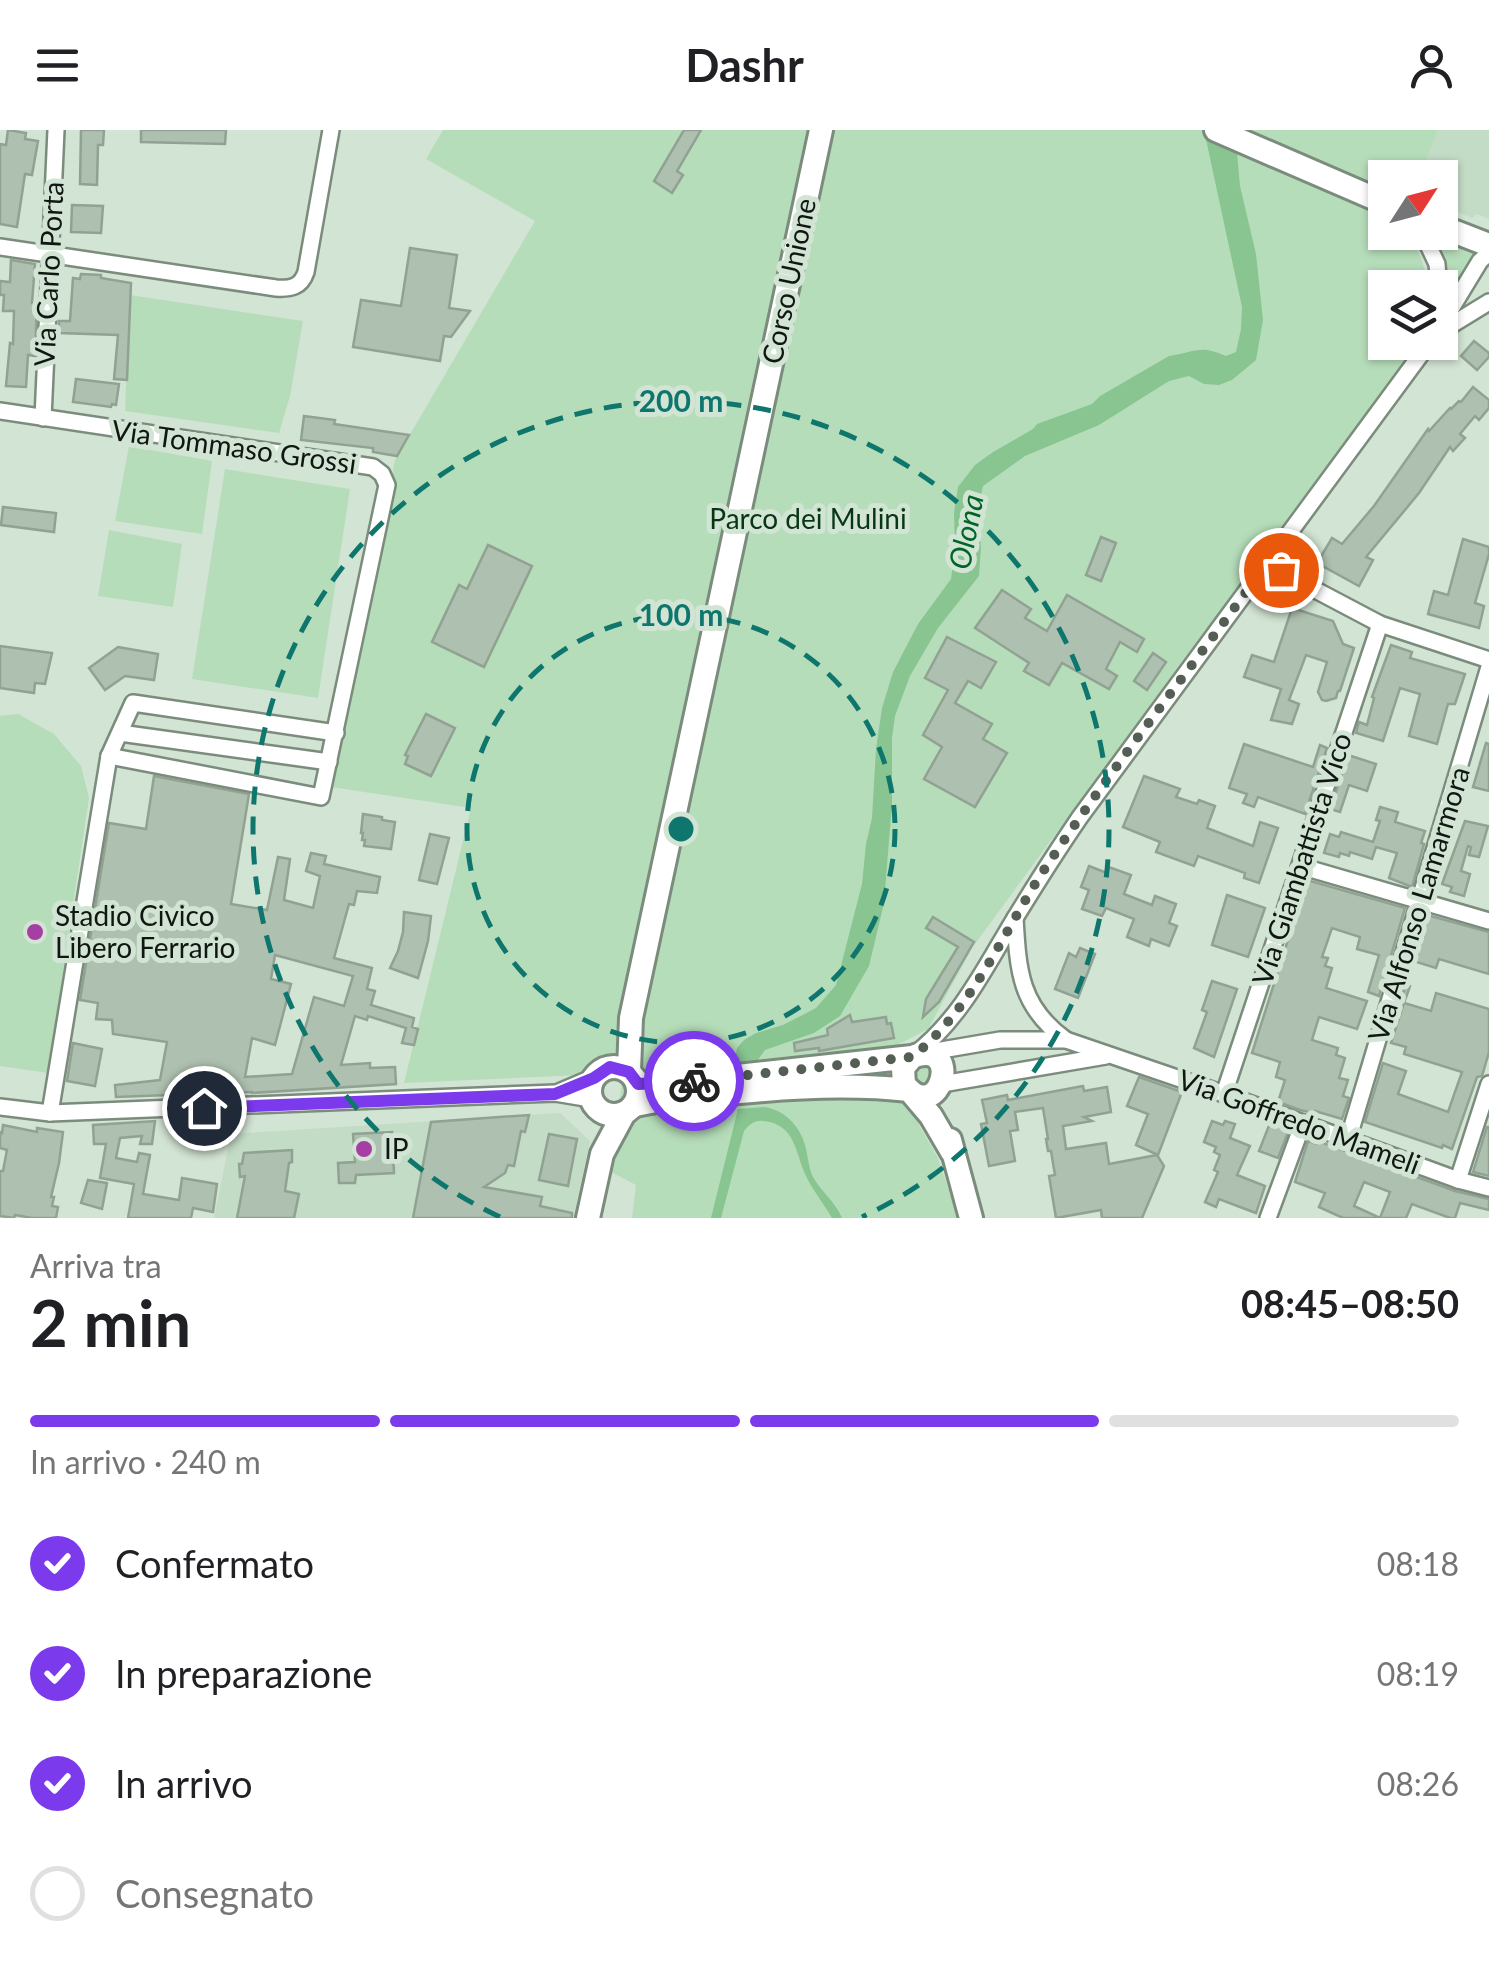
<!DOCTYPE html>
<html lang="it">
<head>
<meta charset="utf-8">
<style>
  :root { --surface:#fff; --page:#f6f6f6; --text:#202124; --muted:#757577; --line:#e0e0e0; --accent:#7c3aed }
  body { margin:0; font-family:Lato,sans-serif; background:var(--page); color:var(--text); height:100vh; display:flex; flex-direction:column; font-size:38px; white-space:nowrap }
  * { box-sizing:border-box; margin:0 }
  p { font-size:32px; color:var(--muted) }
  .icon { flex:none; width:55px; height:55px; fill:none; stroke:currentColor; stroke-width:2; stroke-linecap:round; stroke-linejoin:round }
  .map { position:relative; height:1088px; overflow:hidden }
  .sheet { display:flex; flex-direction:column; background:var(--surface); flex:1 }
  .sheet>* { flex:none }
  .needle { width:65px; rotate:54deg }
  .fabs { position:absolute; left:1368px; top:30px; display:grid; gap:20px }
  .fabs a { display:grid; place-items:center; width:90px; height:90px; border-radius:0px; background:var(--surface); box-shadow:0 2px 8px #0004; font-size:50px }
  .pin { position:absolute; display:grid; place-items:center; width:85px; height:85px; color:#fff; margin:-42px; border:5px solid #fff; border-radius:50%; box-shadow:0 2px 10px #0007 }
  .courier { position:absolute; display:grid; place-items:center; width:100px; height:100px; margin:-50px; border:8px solid #7c3aed; border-radius:50%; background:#fff; color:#222; box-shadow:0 2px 12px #0007 }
  .summary em { font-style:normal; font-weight:700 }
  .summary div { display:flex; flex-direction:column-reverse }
  .summary { display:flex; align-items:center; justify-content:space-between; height:170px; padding:0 30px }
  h1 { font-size:65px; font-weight:700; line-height:75px }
  .bar { display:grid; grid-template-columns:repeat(4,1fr); gap:15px 10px; align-content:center; height:120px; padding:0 30px }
  .bar i { height:12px; border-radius:8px; background:var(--line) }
  .bar .selected { background:var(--accent) }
  .bar p { grid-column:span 4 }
  ol { padding:0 30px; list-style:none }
  li { display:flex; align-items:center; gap:30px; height:110px }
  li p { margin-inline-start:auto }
  li .icon { padding:10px; border-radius:50%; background:var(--accent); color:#fff; stroke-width:4 }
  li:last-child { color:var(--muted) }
  li i { width:55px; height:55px; border:5px solid var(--line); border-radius:50% }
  header { display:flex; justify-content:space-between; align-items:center; height:130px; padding:0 30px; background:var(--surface); font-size:45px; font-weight:700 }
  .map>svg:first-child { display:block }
  .built { fill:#c3dcc6 }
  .green { fill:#b6ddba }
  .water { fill:#88c591 }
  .building { fill:#aec1b0; stroke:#91a293; stroke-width:2.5; fill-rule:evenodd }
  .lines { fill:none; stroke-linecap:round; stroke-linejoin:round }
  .street-casing { stroke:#7b8c7d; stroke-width:20 }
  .secondary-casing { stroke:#7b8c7d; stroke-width:28 }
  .street { stroke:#fff; stroke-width:15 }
  .secondary { stroke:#fff; stroke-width:22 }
  .done { stroke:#545e55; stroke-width:10; stroke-dasharray:0 18 }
  .route { stroke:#7c3aed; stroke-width:12 }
  .ring { fill:none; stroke:#0f766e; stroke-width:5; stroke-dasharray:18 12 }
  .poi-dot { fill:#a53fa4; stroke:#d2e4d3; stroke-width:4 }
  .labels { text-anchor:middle; stroke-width:10; stroke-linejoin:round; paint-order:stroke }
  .street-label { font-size:28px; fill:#101611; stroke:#d2e4d3 }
  .park-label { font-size:28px; fill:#083615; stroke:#d2e4d3 }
  .poi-label { font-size:28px; fill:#101611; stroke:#d2e4d3; text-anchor:start }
  .water-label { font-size:30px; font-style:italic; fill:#006526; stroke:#d2e4d3 }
  .centre { fill:#0f766e; stroke:#d2e4d3; stroke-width:5 }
  .ring-label { font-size:30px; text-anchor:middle; font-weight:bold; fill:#0f766e; stroke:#d2e4d3; stroke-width:10; stroke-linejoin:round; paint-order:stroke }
</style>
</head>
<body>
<header><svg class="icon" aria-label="menu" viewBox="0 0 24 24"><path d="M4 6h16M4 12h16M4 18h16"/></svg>Dashr<svg class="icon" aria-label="person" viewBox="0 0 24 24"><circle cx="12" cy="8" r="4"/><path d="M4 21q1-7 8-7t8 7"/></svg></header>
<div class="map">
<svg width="1489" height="1088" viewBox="0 0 1489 1088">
  <rect width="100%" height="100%" fill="#d2e4d3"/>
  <g class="built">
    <path d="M1438,0H1489V89L1477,84L1472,88L1440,75V48H1420Z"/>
    <path d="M560,983L590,1011L573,1088H214L231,1004Z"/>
  </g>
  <g class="green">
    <path d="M443,0H1438L1420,47L1385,48V102L1404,103C1419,116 1426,137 1427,157L1385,158V212L1418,213L1261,424L1262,428L1208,500H1205L972,818L928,899L899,914L905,938L923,926L940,952L911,960L920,997L938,1028L958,1088H632L636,1055L607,1040L624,943L404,953L471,678L331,657L395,330L535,91L426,29Z"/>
    <path d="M1428,103L1477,124L1443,173V153Z"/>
    <path d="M130,165L303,191L290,266L279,303L125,281Z"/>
    <path d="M129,316L212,331L202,404L115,391Z"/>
    <path d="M225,339L350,359L318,568L192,549Z"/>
    <path d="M109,400L182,414L173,477L98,466Z"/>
    <path d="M18,584L54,604L81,636L89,668L48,943L0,936V586Z"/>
  </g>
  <g class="water">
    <path d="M1204,0H1235L1240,56L1256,124L1263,190L1256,230L1232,250L1219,255L1204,254L1189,246L1169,251L1099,295L1025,326L983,356L977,382L981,417L979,446L938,498L910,546L895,586L892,608V673L884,773L869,836L840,886L814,903L765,920L757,931L758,938L733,939L737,918L744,910L756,903L783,895L816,878L836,855L862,754L866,714L872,688L876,619L882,578L893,542L918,494L951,449L955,418L954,383L958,357L975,335L993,322L1033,299L1037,294L1092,274L1100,266L1169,226C1196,222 1199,214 1226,226L1236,222L1241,199L1242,177Z"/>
    <path d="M765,977C784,980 800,996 805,1015C808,1025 808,1037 813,1047C821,1062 835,1071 842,1088H832C824,1074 814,1062 807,1048C796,1027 797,999 770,992C758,989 752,991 744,1001L721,1088H711L738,979Z"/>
  </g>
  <g class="building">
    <path d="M8,0L26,3L25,9L38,11L32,45L25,44L17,97L0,94V14L6,15Z"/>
    <path d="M81,0H104L103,15H98L97,55L80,54Z"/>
    <path d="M141,0H226L225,14L141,12Z"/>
    <path d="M684,0H701L677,41L683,45L672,63L654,51Z"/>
    <path d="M72,75L103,76L101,103L71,102Z"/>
    <path d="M410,118L457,125L449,178L470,181L451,207L444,206L440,231L353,217L361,170L401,176Z"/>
    <path d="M11,130L35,134L32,173L37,174L35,226L28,225L26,257L6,256L10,213L13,214L14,181H3L4,165H0V151L10,152Z"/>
    <path d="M81,144L101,145V148L131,153L127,250L114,249L118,205L59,203V191H70L73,148L80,149Z"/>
    <path d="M1474,211L1489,223V227L1477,240L1461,226Z"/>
    <path d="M76,249L119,254L116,275L112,274L111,277L73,272Z"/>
    <path d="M1473,257L1489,270V278L1479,290L1475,286L1460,304L1465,308L1453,321L1450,317L1419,363L1366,427L1373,430L1359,456L1317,433L1332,408L1342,414L1374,376L1428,299L1429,301L1450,278L1451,279L1459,271L1461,272Z"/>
    <path d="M304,286L335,290L334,294L409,305L397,326L373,322V318L301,310Z"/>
    <path d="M3,377L56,383L54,402L1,395Z"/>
    <path d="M1101,407L1116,413L1101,451L1086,445Z"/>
    <path d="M1463,409L1489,417V424L1475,473L1484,476L1479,498L1428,484L1434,461L1448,465Z"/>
    <path d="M488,415L532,436L484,537L432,512L459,455L467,459Z"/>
    <path d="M1002,460L1031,479L1025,488L1047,501L1067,465L1144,509L1137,522L1120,512L1106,539L1117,546L1109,559L1062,533L1049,555L1024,541L1029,533L975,498Z"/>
    <path d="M1292,478L1333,491L1343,514L1354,518L1340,561H1338L1336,568L1326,571L1322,570L1318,562L1327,532L1306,525L1289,570L1299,574L1292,594L1271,590L1281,559L1244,547L1252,525L1274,532Z"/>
    <path d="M947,507L996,532L981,558L968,551L955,573L992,594L983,609L1007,623L975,677L924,649L942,617L923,605L948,560L925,548Z"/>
    <path d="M1391,515L1412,522L1410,528L1465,544L1455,574H1448L1437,614L1409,606L1420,564L1400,558L1383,611L1356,603L1359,592L1367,595L1374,568L1372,567Z"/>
    <path d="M0,516L52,523L45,554L35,553L34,563L0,558Z"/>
    <path d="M118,517L158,524L154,550L125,546L105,560L89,538Z"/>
    <path d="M1153,523L1166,532L1147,560L1134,551Z"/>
    <path d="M426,584L455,598L431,646L405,634L408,626L405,625Z"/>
    <path d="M1486,613L1489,614V661L1473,657Z"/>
    <path d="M1244,614L1313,637L1320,615L1327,618L1305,684L1258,667L1254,677L1243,673L1247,664L1229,658Z"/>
    <path d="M1348,625L1376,634L1367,661L1349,655L1340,682L1330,679Z"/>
    <path d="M154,646L249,664L231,774L267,780L278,727L290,729L284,770L313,778L320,746L306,741L311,723L326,726L324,734L380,747L377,763L357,761L354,775L349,774L334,828L372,838L367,859L375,861L371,875L414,888L412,897L418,899L414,915L402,913L406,898L368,886L367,890L355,886L341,935L370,933V938L395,937L396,954L252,963V962L116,967L115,955L160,950L167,912L113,904L112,890L96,889L98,873L80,870L109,693L146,699ZM275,825L353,846L344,876L314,867L292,944L245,947L252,908L275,915L291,854L271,849Z"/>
    <path d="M1144,646L1180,659L1176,667L1197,674L1199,670L1215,676L1207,698L1253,716L1260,692L1278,698L1259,753L1244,748L1245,743L1198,726L1194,736L1156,722L1160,712L1123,697Z"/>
    <path d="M1380,677L1398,682L1395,692L1425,701L1421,713L1424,714L1412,757L1389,748L1397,723L1376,717L1372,729L1350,722L1349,726L1340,723L1339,727L1324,723L1330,704L1339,707L1341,702L1373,712L1380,691L1376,690Z"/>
    <path d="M363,684L382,687V690L395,692L391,719L364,716L365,710H362L363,703H361Z"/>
    <path d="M1465,691L1488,696L1479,727L1469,725L1471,717L1468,716L1461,741L1470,744L1464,766L1450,762L1452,757L1442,754Z"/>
    <path d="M430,704L449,708L437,754L419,750Z"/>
    <path d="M1089,736L1107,743L1109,737L1131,745L1124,764L1152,775L1155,766L1176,774L1169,793L1177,796L1169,816L1151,809L1149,816L1127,807L1134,789L1106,778L1102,786L1082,779L1089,760L1081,757Z"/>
    <path d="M1307,750L1405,778L1379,866L1368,862L1379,825L1357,819L1360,807L1332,798L1322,827L1328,828L1325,836L1332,838L1326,858L1367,871L1357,899L1319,887L1312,910L1338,918L1336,925L1345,928L1339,948L1348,950L1343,966L1349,968L1342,989L1315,981L1314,983L1300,980L1278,972L1285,950L1276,947L1280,932L1252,923Z"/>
    <path d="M1227,765L1265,778L1248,827L1212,815Z"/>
    <path d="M404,782L431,786L428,811L418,848L390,838L398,821L403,802Z"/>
    <path d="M1427,785L1489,802V844L1439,829L1436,838L1413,831Z"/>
    <path d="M933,787L974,812L939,872L923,887L926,869L958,817L926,798Z"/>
    <path d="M1080,818L1095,824L1078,868L1055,859L1069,823L1076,827Z"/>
    <path d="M1212,851L1237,859L1214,927L1194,918L1207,882L1202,880Z"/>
    <path d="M1406,854L1410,856L1404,873L1431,881L1436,863L1489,879V922L1482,946L1477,947L1452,1019L1443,1015L1442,1018L1365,992L1383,933L1406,941L1398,964L1448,982L1462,942L1404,924L1406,917L1391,913L1404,873L1401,872Z"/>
    <path d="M850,885L852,892L886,887L887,894L891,893L894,908L819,921V918L795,921L794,913L828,905L827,899Z"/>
    <path d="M73,913L102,919L95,956L67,951Z"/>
    <path d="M1139,947L1182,962L1158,1025L1136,1015L1148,984L1127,976Z"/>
    <path d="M1083,956L1084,961L1107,957L1111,982L1084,987L1092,991L1063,996L1066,1019L1106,1013L1109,1034L1157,1025L1164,1036L1142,1088H1102L1101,1080L1056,1088L1049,1046L1055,1045L1051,1021H1048L1046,1009H1048L1043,978L1015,982L1018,1000L1010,1001L1015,1031L989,1036L981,994L987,993L982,970L1007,965L1008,970Z"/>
    <path d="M529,985L525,1002L521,1001L514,1036L508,1035L505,1043L484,1057L542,1067L540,1076L572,1083V1088H413L431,992Z"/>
    <path d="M227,987L223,1014H188L192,989Z"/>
    <path d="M155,991L152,1014H140L142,1006L120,1008L116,1028L137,1032L139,1023L150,1025L143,1064L179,1070L182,1048L217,1054L213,1082L193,1078L191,1088H128L134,1054L100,1048L106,1014H94L93,995Z"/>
    <path d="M1212,991L1223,995L1225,991L1235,994L1230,1008L1250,1016L1237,1045L1265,1056L1256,1083L1219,1069L1216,1077L1205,1072L1218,1042L1214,1040L1220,1025L1214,1022L1216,1017L1204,1012Z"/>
    <path d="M1270,993L1289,1000L1278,1028L1259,1021Z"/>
    <path d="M3,995L37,1002V998L63,1002L59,1033L51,1067H54L52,1076L58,1077L56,1088H32L15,1085L14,1088L0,1086V1041H3L7,1020L0,1018V1002L2,1003Z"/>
    <path d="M1487,997H1489V1046L1473,1042Z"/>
    <path d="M392,1002L394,1043L356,1045L355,1053H339L338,1033L355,1032L353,1004Z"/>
    <path d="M549,1004L577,1009L568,1056L539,1050Z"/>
    <path d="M1308,1011L1317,1014L1318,1011L1455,1061L1489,1069V1080L1460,1073L1455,1088H1450L1412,1074L1406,1088H1343L1319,1077L1325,1063L1295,1052ZM1364,1052L1390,1062L1380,1088L1354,1076Z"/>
    <path d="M292,1020V1032L289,1033L285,1061L299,1064L294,1088H237L245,1046L240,1047L239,1034H242L244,1023Z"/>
    <path d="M88,1050L107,1053L102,1079L81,1073Z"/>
  </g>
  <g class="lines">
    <defs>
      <g id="street">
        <path d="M1422,102L1437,134L1439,158"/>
        <path d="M0,117L276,158C291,159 301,157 306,142L331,0"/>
        <path d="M1440,197L1480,131L1489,123"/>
        <path d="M1440,202L1489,172"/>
        <path d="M0,281L373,337L382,344L387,355L321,667L109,626"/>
        <path d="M43,288L56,0"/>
        <path d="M1269,432L1289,446L1380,494L1489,530"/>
        <path d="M120,603L329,632"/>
        <path d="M1300,736L1489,791"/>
        <path d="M1015,788C1018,841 1020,877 1066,910"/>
        <path d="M924,923L1000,910H1066L1224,964L1458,1050L1489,1058"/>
        <path d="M915,924C959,890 984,840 1012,793C1034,757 1056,722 1080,687L1430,212"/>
        <path d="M942,954L1106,926"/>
        <path d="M559,962L594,947"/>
        <path d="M1224,964L1380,494"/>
        <path d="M0,977L50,983L555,963L591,969"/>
        <path d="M50,983L109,626L133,573L336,603"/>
        <path d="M1348,1010L1489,537"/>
        <path d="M1458,1050L1489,954"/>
        <path d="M1268,1088L1303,993"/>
      </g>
      <g id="secondary">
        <path d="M1216,0L1385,73"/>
        <path d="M1440,96L1489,115"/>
        <circle cx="614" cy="961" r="24"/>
        <path d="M629,941L631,888L821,0"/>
        <path d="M638,954L672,953L912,927C965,907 940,999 904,954L903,938L912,927"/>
        <path d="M635,975C674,967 712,964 752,961C805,956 855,954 909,960L931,986L952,1022"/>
        <path d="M950,1010L971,1088"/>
        <path d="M588,1088L602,1024L623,985"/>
      </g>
    </defs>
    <use href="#street" class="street-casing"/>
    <use href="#secondary" class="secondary-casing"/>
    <use href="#street" class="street"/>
    <use href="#secondary" class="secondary"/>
  </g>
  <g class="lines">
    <path class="done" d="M694,951L912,927C975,877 1004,799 1048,734C1117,631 1195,533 1268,432L1281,440"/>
    <path class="route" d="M204,978L555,964L594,948L610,937L629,942L638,954L694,951"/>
  </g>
  <g class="ring">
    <circle cx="681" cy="699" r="214"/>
    <path d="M500 1087A428 428 0 1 1 862 1087"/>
  </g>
  <g class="poi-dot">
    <circle cx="35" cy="802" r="10"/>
    <circle cx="364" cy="1019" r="10"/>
  </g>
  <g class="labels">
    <g class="street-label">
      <text transform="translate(49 144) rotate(-87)" y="10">Via Carlo Porta</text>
      <text transform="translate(789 151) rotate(-78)" y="10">Corso Unione</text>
      <text transform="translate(234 317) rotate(8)" y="10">Via Tommaso Grossi</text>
      <text transform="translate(1302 729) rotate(-72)" y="10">Via Giambattista Vico</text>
      <text transform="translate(1419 774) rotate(-73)" y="10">Via Alfonso Lamarmora</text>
      <text transform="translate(1299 992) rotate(20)" y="10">Via Goffredo Mameli</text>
    </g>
    <g class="park-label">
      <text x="808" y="399">Parco dei Mulini</text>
    </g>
    <g class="poi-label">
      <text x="55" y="796">Stadio Civico<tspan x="55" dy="32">Libero Ferrario</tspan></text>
      <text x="384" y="1029">IP</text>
    </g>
    <g class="water-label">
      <text transform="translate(967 402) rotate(-79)" y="10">Olona</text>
    </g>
  </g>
  <circle cx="681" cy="699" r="15" class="centre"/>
  <g class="ring-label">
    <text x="681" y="282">200 m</text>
    <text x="681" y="496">100 m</text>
  </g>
</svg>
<div class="fabs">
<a><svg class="needle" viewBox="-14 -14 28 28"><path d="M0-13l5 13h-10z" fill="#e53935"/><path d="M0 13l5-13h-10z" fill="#757577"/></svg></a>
<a><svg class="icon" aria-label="layers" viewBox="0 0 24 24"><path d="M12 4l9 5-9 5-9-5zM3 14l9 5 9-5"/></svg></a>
</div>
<div class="pin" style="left:1281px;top:440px;background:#ea580c"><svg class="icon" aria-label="bag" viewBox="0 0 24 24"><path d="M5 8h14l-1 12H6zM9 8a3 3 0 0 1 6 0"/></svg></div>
<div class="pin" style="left:204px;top:978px;background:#1f2937"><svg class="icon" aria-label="home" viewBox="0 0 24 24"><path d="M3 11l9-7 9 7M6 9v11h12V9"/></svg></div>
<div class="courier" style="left:694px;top:951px"><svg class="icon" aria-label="bike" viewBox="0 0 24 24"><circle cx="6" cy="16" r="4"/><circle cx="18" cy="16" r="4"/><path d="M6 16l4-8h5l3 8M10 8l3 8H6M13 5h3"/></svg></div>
</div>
<section class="sheet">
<div class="summary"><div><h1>2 min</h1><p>Arriva tra</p></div><em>08:45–08:50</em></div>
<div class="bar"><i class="selected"></i><i class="selected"></i><i class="selected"></i><i></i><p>In arrivo · 240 m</p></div>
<ol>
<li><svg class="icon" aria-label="check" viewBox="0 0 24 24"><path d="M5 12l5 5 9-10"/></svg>Confermato<p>08:18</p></li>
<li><svg class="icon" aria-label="check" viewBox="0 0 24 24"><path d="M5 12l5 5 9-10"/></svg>In preparazione<p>08:19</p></li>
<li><svg class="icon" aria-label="check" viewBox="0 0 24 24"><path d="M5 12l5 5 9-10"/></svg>In arrivo<p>08:26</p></li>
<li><i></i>Consegnato</li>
</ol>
</section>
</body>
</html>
